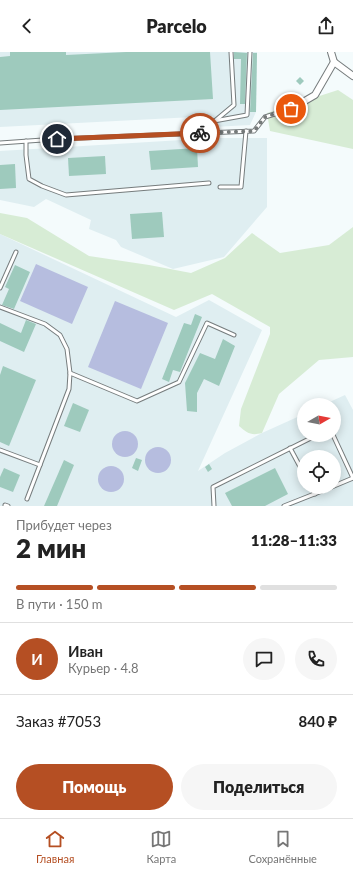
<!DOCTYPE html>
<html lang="ru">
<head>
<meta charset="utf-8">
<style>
  :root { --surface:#fff; --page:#f6f6f6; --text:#222; --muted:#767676; --line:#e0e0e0; --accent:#b54f23 }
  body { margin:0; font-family:Lato,sans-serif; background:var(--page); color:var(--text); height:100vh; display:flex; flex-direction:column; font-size:15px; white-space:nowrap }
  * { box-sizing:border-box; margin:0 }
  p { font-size:13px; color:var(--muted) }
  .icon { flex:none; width:22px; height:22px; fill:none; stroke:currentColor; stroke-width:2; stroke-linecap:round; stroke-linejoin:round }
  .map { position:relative; height:454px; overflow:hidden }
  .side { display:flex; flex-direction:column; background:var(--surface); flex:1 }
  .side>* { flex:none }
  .needle { width:26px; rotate:81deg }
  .fabs { position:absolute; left:297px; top:346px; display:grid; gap:8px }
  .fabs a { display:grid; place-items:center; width:44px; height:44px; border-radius:50%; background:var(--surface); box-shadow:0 2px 10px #0003; font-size:20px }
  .pin { position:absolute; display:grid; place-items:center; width:34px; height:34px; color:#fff; margin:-17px; border:2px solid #fff; border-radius:50%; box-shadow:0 1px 4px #0007 }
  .courier { position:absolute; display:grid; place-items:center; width:40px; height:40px; margin:-20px; border:3px solid #b54f23; border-radius:50%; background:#fff; color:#222; box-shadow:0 1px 5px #0007 }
  .head em { font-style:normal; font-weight:800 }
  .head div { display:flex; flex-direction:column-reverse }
  .head { display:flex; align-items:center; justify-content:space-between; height:68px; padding:0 16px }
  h1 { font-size:26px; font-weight:800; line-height:30px }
  .bar { display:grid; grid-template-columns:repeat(4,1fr); gap:6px 4px; align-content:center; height:48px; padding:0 16px }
  .bar i { height:5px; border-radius:3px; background:var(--line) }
  .bar .on { background:var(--accent) }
  .bar p { grid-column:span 4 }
  .line { display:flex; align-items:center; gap:10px; padding:0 16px; border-top:1px solid var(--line) }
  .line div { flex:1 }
  .round { display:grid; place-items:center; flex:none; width:42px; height:42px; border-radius:21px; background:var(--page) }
  .cta { display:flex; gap:8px; margin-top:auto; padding:8px 16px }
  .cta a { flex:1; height:46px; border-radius:24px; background:var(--accent); color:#fff; font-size:16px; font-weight:800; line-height:46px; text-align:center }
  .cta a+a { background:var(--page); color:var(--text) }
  header { display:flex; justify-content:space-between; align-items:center; height:52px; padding:0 16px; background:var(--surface); font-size:18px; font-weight:800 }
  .dock { display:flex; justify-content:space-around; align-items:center; height:56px; border-top:1px solid var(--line); background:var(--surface); font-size:11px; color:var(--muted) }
  .dock a { display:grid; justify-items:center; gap:2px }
  .dock .on { color:var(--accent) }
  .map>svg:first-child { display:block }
  .built { fill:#dfeef1; fill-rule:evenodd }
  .green { fill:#d7ecd5 }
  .water { fill:#b6bddf }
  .building { fill:#9ecabd }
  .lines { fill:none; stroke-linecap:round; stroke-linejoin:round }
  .service-casing { stroke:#767c7d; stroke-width:5 }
  .minor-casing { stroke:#767c7d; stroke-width:8 }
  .service { stroke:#fff; stroke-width:3 }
  .minor { stroke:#fff; stroke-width:6 }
  .done { stroke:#757a7a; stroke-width:4; stroke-dasharray:0 7.2 }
  .route { stroke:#b54f23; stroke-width:5 }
</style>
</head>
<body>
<header><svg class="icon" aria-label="back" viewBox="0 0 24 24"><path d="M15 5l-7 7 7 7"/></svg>Parcelo<svg class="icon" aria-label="share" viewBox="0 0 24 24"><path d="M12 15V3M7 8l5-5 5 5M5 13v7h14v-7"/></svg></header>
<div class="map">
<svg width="353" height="454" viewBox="0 0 353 454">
  <rect width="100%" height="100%" fill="#f4fbfc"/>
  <g class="built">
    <path d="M0,0H257L256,60L250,73L213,75V64L0,75Z"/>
    <path d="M215,86H267V155L224,205L173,217L121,195L116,188L89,177L91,168L46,147L34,155L0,148V99Z"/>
    <path d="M0,182L176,265L209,248L262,278L198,419L225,401L262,381L304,362V383H334V353H323L345,343L353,358V454H0ZM304,405H334V435H304Z"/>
  </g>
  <g class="green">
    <path d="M338,38L353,48V97L270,79L267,61Z"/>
    <path d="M0,161L27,166L89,204L149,213L191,221L225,206L252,181L280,201L329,193L353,175V305L319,308L279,342L262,381C251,384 247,381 239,374L241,357L270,282V275L212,242L174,258L0,182Z"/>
  </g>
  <g class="water">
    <path d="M36,212L88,235L72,272L20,249Z"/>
    <path d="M115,249L168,271L141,337L88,315Z"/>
    <circle cx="125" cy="392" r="13"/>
    <circle cx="158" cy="408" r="13"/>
    <circle cx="111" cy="427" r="13"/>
  </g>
  <g class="building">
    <path d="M10,0H66V3L126,0H210L213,47L0,58V5L10,4Z"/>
    <path d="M234,0L247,1L245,52H240L241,7H234Z"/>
    <path d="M253,1H257L256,60H250Z"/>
    <path d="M300,25L304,29L300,33L296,29Z"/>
    <path d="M197,96L198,115L151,118L149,99Z"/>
    <path d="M105,104L106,122L69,124L68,106Z"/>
    <path d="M15,112L16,136L0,137V113Z"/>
    <path d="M162,160L164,185L132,187L130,162Z"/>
    <path d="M15,213L30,220L14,257L2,253L9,237L5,235Z"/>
    <path d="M195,262L202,265L180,320L173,318L169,330L162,327L184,271L191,273Z"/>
    <path d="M26,268L36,272L24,300L0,289V271L21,281Z"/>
    <path d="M223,287L235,294L219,334L204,327L197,341V360L187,359L185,331L200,301L215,307Z"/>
    <path d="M3,314L36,328L9,394L0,390V323Z"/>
    <path d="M73,351L89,358L80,380L64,374Z"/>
    <path d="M136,406L142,408L138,419L132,416Z"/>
    <path d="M64,408L74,413L57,454H44Z"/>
    <path d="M209,412L212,417L208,420L205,415Z"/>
    <path d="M4,416L20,423L13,440L0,435V425Z"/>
    <path d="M275,416L288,442L265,454H232L225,441Z"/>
  </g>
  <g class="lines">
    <defs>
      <g id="service">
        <path d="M216,68L234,53L231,0"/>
        <path d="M184,81L214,69L247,63L250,0"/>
        <path d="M26,89V103L29,127L42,134L66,143L209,131"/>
        <path d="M0,91L57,87L254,79L265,65L291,57"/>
        <path d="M220,135H241L246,79"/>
        <path d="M0,236L16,200"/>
        <path d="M0,255L45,272L60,283L67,297L70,321L69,337L27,447"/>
        <path d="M70,321L137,349L179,330L207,271L234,283"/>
        <path d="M333,383L353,426"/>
        <path d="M290,396L304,422"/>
        <path d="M0,398L40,413"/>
        <path d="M334,434L353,426"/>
        <path d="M311,435L315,442"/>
        <path d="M5,454V453L8,454"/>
        <path d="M214,454L213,435L317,383"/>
        <path d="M284,454L332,435"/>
      </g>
      <g id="minor">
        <path d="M331,0L334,10L353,24"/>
        <path d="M291,57L315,43L334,10"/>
      </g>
    </defs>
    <use href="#service" class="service-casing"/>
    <use href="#minor" class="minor-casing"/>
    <use href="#service" class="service"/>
    <use href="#minor" class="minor"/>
  </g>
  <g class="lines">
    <path class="done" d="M200,81L254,79L265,65L291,57"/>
    <path class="route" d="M57,87L200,81"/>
  </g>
</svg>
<div class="fabs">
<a><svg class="needle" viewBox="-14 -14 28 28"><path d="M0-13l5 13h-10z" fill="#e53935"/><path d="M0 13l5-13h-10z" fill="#767676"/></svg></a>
<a><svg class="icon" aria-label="locate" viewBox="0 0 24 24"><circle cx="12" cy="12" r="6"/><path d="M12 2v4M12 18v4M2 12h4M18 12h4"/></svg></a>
</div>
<div class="pin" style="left:291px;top:57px;background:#ea580c"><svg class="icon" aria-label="bag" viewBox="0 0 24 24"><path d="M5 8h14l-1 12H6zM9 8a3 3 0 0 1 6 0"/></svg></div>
<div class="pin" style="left:57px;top:87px;background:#1f2937"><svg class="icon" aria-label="home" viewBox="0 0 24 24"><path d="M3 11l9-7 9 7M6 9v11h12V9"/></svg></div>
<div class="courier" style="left:200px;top:81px"><svg class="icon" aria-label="bike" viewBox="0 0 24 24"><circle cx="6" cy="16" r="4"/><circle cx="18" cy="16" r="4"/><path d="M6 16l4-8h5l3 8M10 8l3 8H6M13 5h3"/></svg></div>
</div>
<section class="side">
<div class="head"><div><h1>2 мин</h1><p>Прибудет через</p></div><em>11:28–11:33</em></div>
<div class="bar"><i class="on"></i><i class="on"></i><i class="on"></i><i></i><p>В пути · 150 m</p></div>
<div class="line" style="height:72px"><b class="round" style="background:var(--accent);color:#fff">И</b><div><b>Иван</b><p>Курьер · 4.8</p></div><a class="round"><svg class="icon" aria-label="chat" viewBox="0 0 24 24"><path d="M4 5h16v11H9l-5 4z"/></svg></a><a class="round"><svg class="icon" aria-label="phone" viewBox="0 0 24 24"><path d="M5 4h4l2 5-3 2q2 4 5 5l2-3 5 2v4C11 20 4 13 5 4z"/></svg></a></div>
<div class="line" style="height:52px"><div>Заказ #7053</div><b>840 ₽</b></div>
<div class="cta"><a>Помощь</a><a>Поделиться</a></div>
</section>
<nav class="dock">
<a class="on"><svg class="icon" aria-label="home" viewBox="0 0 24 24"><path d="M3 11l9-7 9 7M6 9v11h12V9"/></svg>Главная</a>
<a><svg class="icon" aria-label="map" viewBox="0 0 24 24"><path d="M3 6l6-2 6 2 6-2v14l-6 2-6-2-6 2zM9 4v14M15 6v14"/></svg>Карта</a>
<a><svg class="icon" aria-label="saved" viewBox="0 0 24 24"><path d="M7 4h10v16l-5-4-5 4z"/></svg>Сохранённые</a>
</nav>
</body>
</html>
